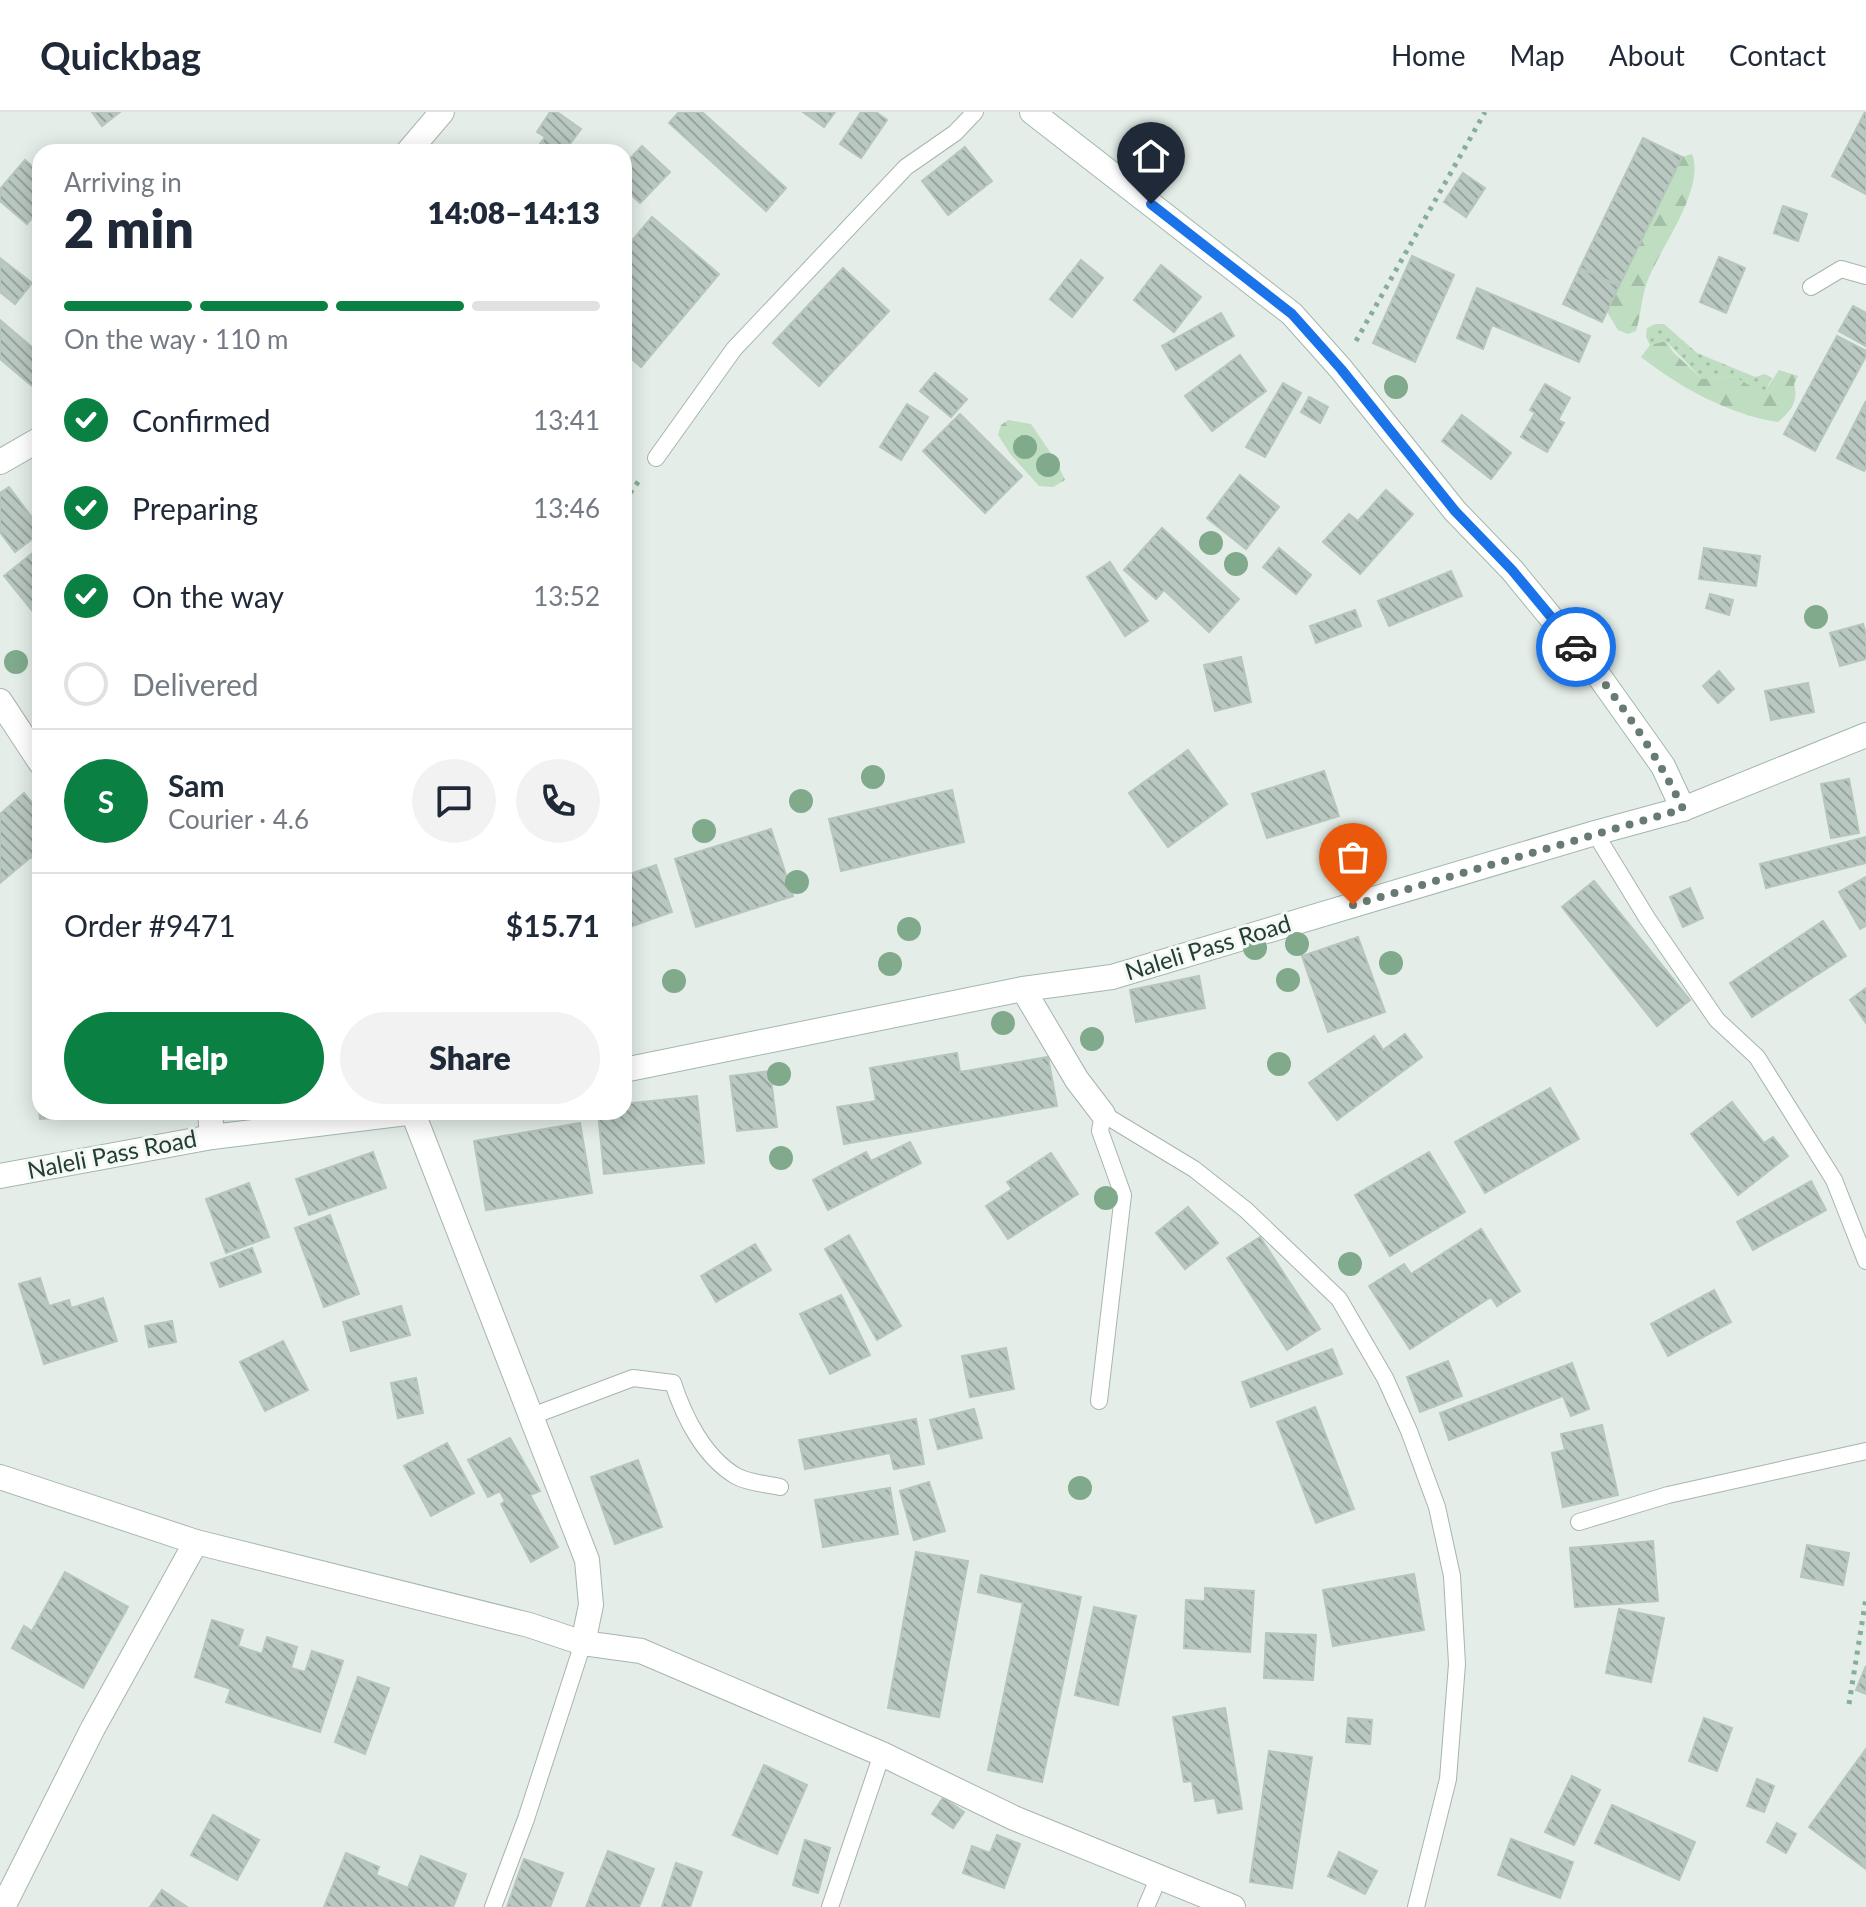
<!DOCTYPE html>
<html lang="en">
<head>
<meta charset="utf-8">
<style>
  :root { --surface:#fff; --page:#f2f2f3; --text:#1f2937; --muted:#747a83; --line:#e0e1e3; --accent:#0b8043 }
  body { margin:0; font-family:Lato,sans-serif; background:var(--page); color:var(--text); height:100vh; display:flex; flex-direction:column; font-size:30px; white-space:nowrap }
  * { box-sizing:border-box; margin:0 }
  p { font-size:26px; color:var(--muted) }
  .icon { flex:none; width:44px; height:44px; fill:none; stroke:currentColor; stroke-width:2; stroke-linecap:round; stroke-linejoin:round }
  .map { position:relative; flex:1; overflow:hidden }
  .side { position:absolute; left:32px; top:32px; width:600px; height:976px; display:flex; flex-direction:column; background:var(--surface); border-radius:24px; box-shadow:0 4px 20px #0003 }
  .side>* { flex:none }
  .pin { position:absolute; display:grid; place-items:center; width:68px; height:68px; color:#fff; margin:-82px -34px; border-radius:50% 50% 50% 0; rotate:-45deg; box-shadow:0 0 8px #0007 }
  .pin .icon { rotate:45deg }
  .courier { position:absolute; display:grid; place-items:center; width:80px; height:80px; margin:-40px; border:6px solid #1a73e8; border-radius:50%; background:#fff; color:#222; box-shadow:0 2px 10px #0007 }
  .summary em { font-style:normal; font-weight:800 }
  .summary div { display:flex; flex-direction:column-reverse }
  .summary { display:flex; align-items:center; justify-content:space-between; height:136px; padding:0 32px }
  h1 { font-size:52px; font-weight:800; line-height:60px }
  .bar { display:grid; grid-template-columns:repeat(4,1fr); gap:12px 8px; align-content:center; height:96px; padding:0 32px }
  .bar i { height:10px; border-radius:6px; background:var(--line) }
  .bar .on { background:var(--accent) }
  .bar p { grid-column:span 4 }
  .line { display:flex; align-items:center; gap:20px; padding:0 32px; border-top:2px solid var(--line) }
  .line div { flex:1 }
  .round { display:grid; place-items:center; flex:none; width:84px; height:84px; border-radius:42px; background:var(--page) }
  ol { padding:0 32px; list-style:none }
  li { display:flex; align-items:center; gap:24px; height:88px }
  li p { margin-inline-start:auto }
  li .icon { padding:8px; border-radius:50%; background:var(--accent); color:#fff; stroke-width:4 }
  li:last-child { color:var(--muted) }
  li i { width:44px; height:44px; border:4px solid var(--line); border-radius:50% }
  .button { display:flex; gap:16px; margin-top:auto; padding:16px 32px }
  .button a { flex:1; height:92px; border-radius:48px; background:var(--accent); color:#fff; font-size:32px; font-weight:800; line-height:92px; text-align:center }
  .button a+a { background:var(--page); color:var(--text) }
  header { display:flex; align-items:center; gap:48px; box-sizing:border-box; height:112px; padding:0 40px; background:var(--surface); border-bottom:2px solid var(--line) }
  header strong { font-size:38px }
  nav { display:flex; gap:44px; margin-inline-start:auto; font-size:28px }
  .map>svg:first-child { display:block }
  .grass { fill:url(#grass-dots) }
  .forest { fill:url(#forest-firs) }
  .building { fill:url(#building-back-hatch); stroke:#b6c6bd; stroke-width:2 }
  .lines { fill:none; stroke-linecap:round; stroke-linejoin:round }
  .lane-casing { stroke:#a7b5ad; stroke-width:18 }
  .street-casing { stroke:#a7b5ad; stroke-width:26 }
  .secondary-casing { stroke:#a2b8ad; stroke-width:26 }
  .path { stroke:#85af9c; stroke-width:5; stroke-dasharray:4 6; stroke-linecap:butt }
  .lane { stroke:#fff; stroke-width:16 }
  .street { stroke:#fff; stroke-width:24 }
  .secondary { stroke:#fff; stroke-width:24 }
  .tree { fill:#80aa8b }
  .done { stroke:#677b72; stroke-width:8; stroke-dasharray:0 14.4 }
  .route { stroke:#1a73e8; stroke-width:10 }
  .labels { text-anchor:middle; stroke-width:6; stroke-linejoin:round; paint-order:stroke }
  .street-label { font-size:24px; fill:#243e33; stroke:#f4f9f6 }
</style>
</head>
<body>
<header>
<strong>Quickbag</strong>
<nav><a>Home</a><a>Map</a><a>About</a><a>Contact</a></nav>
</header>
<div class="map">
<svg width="1866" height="1795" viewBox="0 0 1866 1795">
  <defs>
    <pattern id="grass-dots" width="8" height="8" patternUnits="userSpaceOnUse" patternTransform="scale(2)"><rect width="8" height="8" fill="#beddc1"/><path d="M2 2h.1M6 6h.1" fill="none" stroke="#a3bfa6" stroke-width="1.8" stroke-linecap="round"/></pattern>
    <pattern id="forest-firs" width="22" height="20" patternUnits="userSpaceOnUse" patternTransform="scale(2)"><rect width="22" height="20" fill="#beddc1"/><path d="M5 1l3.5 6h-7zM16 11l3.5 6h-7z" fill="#a3bfa6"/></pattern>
    <pattern id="building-back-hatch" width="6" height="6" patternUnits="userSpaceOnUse" patternTransform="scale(2)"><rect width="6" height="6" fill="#b9c8c0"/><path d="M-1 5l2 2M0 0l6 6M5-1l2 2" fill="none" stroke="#96a49d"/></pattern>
  </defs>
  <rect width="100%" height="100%" fill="#e4ede7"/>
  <path class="grass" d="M1656,212H1664L1697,241L1755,265L1765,262L1772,266L1765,279L1755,278L1734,264L1702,267L1666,229L1650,233L1646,225L1647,216Z"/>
  <g class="forest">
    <path d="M1692,42C1706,77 1659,137 1647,170C1641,187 1641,203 1636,219L1628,222L1618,218L1607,200L1682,45Z"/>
    <path d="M1666,229L1673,240L1702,267L1734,264L1755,277L1765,279L1779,258L1798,264L1794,272C1799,289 1791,299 1778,310C1730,303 1679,275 1641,245L1650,233Z"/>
    <path d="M1008,308L1031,312L1056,349L1065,368L1053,375L1039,374L1011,343L998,323L1001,313Z"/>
  </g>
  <g class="building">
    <path d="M92,0H120L102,14Z"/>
    <path d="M550,0H557L581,17L567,36L574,40H534L545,25L537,20Z"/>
    <path d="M679,0H702L786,76L766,99L669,11Z"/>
    <path d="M803,0H835L824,15Z"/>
    <path d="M861,0H876L887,8L861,46L840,32Z"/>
    <path d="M1865,0H1866V82L1832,64Z"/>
    <path d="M1643,26L1682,45L1619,174L1580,156Z"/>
    <path d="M642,34L670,60L640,91L624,76V53Z"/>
    <path d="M965,35L992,69L948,103L922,69Z"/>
    <path d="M25,48L40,61V96L27,112L0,89V77Z"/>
    <path d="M1463,61L1485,76L1466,105L1444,90Z"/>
    <path d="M1783,94L1807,102L1798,129L1774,121Z"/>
    <path d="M652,105L719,162L641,255L624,240V138Z"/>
    <path d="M1412,144L1454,163L1415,250L1373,231Z"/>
    <path d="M1719,145L1745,156L1726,201L1700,190Z"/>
    <path d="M0,146L32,171L15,192L0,180Z"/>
    <path d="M1081,148L1103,166L1072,205L1050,187Z"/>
    <path d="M1161,153L1201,185L1174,220L1134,188Z"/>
    <path d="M843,156L889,199L819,274L773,231Z"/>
    <path d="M1580,156L1619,174L1602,210L1563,192Z"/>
    <path d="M1477,176L1590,224L1579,250L1492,213L1483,237L1457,226Z"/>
    <path d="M1853,194L1866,201V234L1839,219Z"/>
    <path d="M1221,201L1234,224L1176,258L1162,234Z"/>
    <path d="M0,208L40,242L39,280L0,247Z"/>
    <path d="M1837,224L1866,239V244L1815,339L1784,322Z"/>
    <path d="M1240,243L1266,279L1212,319L1185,284Z"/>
    <path d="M935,261L967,287L951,305L920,279Z"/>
    <path d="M1283,271L1301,281L1265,345L1246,335Z"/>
    <path d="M1545,272L1570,286L1558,308L1564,311L1547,340L1521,325L1535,301L1530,298Z"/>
    <path d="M1309,285L1328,295L1320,311L1301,300Z"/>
    <path d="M1866,289V355L1864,359L1837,346Z"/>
    <path d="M907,292L928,305L901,348L880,335Z"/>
    <path d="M960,302L1022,364L985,401L923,339Z"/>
    <path d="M1462,303L1511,341L1491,367L1442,329Z"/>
    <path d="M1240,363L1279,395L1246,437L1207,406Z"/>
    <path d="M9,375L40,416V421L15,440L0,420V381Z"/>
    <path d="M1386,378L1413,402L1360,462L1323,430L1349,402L1358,409Z"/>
    <path d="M1162,416L1239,487L1209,520L1164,478L1156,487L1124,458Z"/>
    <path d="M40,435V497L34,501L4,464Z"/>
    <path d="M1279,436L1311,463L1296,482L1263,455Z"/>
    <path d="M1704,436L1760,444L1756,474L1699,467Z"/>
    <path d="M1110,450L1148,509L1125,524L1087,465Z"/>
    <path d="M1451,459L1462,484L1389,514L1378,489Z"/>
    <path d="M1710,482L1733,488L1729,503L1706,496Z"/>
    <path d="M1355,498L1361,514L1316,531L1310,514Z"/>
    <path d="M1863,512L1866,522V547L1840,554L1830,521Z"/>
    <path d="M1241,545L1251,590L1215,599L1204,553Z"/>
    <path d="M1719,559L1734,577L1718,591L1703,574Z"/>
    <path d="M1808,571L1814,600L1771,608L1765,579Z"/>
    <path d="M1188,638L1227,692L1168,735L1129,681Z"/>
    <path d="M1324,659L1339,704L1267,726L1252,682Z"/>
    <path d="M1849,667L1859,721L1831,726L1821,672Z"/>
    <path d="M952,678L964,730L841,759L829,707Z"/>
    <path d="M24,681L40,700V753L31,745L0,771V702Z"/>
    <path d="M771,717L793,784L696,815L675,747Z"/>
    <path d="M1866,725V751L1766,776L1760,752Z"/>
    <path d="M656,753L672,800L624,817V764Z"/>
    <path d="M1866,765V814L1860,817L1839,780Z"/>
    <path d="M1594,769L1690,888L1657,914L1562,795Z"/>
    <path d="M1690,776L1703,806L1683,815L1670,785Z"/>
    <path d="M1823,809L1846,844L1752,905L1730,871Z"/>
    <path d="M1358,825L1385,900L1328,920L1302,844Z"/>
    <path d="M1199,864L1205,896L1136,910L1130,878Z"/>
    <path d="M1866,876V911L1850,888Z"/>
    <path d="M1405,922L1422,945L1337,1008L1309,971L1374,924L1383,938Z"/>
    <path d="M957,941L960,960L1048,945L1057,994L844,1032L837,995L876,989L870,956Z"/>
    <path d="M770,959L777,1015L737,1019L730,964Z"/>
    <path d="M36,962H40V1000H70V1005L40,1007Z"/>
    <path d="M1550,976L1579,1027L1485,1081L1455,1030Z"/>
    <path d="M697,984L704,1051L604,1062L598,1000H624V992Z"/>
    <path d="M1732,990L1764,1031L1773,1025L1788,1044L1738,1083L1691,1022Z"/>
    <path d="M580,1011L592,1081L486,1098L474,1029Z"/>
    <path d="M910,1030L921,1051L828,1098L813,1068L866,1040L871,1049Z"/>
    <path d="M373,1040L386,1076L309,1103L296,1067Z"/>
    <path d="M1429,1040L1465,1100L1390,1144L1355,1083Z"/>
    <path d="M1051,1041L1078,1082L1008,1127L986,1094L1012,1077L1007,1070Z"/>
    <path d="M1811,1069L1826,1098L1753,1138L1737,1110Z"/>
    <path d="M249,1071L269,1125L226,1141L206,1087Z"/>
    <path d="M1188,1095L1218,1131L1185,1157L1156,1121Z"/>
    <path d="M330,1103L359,1182L324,1195L295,1116Z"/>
    <path d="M1481,1117L1520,1179L1497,1194L1491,1185L1410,1237L1369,1174L1404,1152L1411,1162Z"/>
    <path d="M849,1123L901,1214L877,1228L825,1137Z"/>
    <path d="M1260,1125L1320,1217L1287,1238L1227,1146Z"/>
    <path d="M755,1132L771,1158L716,1190L701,1164Z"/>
    <path d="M252,1136L261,1160L220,1175L211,1151Z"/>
    <path d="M40,1166L49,1194L69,1188L71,1196L103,1186L117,1229L44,1252L19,1172Z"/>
    <path d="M1714,1178L1731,1210L1668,1244L1651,1212Z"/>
    <path d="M841,1183L870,1243L830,1262L800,1202Z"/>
    <path d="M401,1194L410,1223L351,1239L343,1210Z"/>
    <path d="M172,1209L176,1230L149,1235L145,1214Z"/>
    <path d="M283,1229L308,1278L265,1299L240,1250Z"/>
    <path d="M1006,1236L1014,1277L970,1285L962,1244Z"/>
    <path d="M1332,1237L1342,1262L1251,1295L1242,1270Z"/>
    <path d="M1448,1249L1462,1284L1420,1300L1407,1265Z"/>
    <path d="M1572,1251L1589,1297L1571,1304L1563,1284L1449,1328L1440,1301Z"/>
    <path d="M416,1266L423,1301L398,1306L391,1271Z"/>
    <path d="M1315,1295L1354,1397L1316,1411L1277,1310Z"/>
    <path d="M974,1297L982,1326L938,1337L930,1308Z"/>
    <path d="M916,1307L924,1352L894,1357L890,1341L805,1357L799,1328Z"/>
    <path d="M1602,1313L1618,1383L1563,1395L1552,1341L1565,1338L1561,1322Z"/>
    <path d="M510,1326L540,1379L530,1383L558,1435L531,1450L501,1392L505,1389L500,1379L488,1385L468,1348Z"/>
    <path d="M447,1331L474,1381L431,1404L404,1354Z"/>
    <path d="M638,1348L662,1415L615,1432L591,1365Z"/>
    <path d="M929,1370L945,1419L914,1428L900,1379Z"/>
    <path d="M890,1376L898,1422L823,1435L815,1388Z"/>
    <path d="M1653,1429L1658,1489L1575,1495L1570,1436Z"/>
    <path d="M1807,1433L1849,1441L1843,1473L1801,1465Z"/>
    <path d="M916,1440L968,1449L939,1605L888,1596Z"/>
    <path d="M65,1460L128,1495L83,1576L12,1536L24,1514L32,1519Z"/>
    <path d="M1414,1462L1424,1518L1333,1534L1323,1478Z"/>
    <path d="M981,1463L1081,1485L1042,1670L988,1658L1023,1491L978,1480Z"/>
    <path d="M1205,1476L1254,1479L1250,1540L1184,1536L1186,1488L1205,1489Z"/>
    <path d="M1094,1495L1136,1504L1118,1593L1075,1583Z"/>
    <path d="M1619,1497L1664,1506L1651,1570L1606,1561Z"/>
    <path d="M212,1508L243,1518L238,1534L262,1542L267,1525L297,1535L291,1556L305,1560L312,1539L343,1549L320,1620L226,1590L231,1577L195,1565Z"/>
    <path d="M1266,1521L1316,1523L1313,1568L1264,1566Z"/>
    <path d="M1866,1554V1582L1856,1578Z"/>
    <path d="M358,1565L389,1576L365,1642L335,1630Z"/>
    <path d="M1225,1596L1242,1697L1218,1701L1215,1686L1195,1689L1192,1669L1184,1670L1173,1605Z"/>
    <path d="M1348,1606L1372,1608L1370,1632L1346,1630Z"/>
    <path d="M1704,1606L1732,1616L1717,1659L1689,1649Z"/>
    <path d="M1866,1637V1757L1809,1715Z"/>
    <path d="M1269,1639L1312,1645L1292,1776L1250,1770Z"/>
    <path d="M764,1653L807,1673L777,1742L733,1723Z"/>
    <path d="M1572,1664L1600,1678L1574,1733L1545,1720Z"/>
    <path d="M1757,1667L1774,1674L1764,1700L1747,1694Z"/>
    <path d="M943,1686L964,1700L953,1716L932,1702Z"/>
    <path d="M1612,1693L1695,1730L1679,1768L1595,1731Z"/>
    <path d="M213,1703L259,1728L237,1768L191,1743Z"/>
    <path d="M1777,1711L1796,1722L1786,1741L1767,1730Z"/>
    <path d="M997,1723L1020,1732L1004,1776L963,1761L972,1734L990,1741Z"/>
    <path d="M1511,1727L1573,1750L1560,1786L1498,1763Z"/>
    <path d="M805,1728L830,1736L818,1781L793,1773Z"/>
    <path d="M608,1739L654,1757L639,1795H586Z"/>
    <path d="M1339,1740L1377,1759L1365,1782L1328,1764Z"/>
    <path d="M346,1741L379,1755L376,1763L408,1776L421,1744L466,1762L453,1795H324Z"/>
    <path d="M524,1747L563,1761L550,1795H507Z"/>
    <path d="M676,1751L702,1760L690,1795H662Z"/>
    <path d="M162,1778L187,1795H150Z"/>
  </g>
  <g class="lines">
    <defs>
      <g id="lane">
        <path d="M1811,175L1841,157L1866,164"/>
        <path d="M656,346L734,237L906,55L955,21L975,0"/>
        <path d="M1595,721L1647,806L1717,908L1757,945L1834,1068L1866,1149"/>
        <path d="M1099,1289L1123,1083L1100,1019L1103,1002L1194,1057L1246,1098L1339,1187L1385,1266L1409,1319L1437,1395L1452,1464L1457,1552L1448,1667L1416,1795"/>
        <path d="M532,1304L633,1266L673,1271C684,1305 704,1345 736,1364C748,1371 767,1372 780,1375"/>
        <path d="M1579,1410L1668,1383L1866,1339"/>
        <path d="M493,1795L526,1707L583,1531"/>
        <path d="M830,1795L882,1642"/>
        <path d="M1146,1795L1159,1765"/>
      </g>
      <g id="street">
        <path d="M408,40L442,0"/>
        <path d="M0,350L40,327"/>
        <path d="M0,589L40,650"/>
        <path d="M1023,877L1077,968L1103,1002"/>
        <path d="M210,1000L212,1025"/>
        <path d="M413,1001L587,1448L591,1493L583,1531"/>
        <path d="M0,1365L196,1430L529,1513L583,1531L641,1539L882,1642L1014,1706L1233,1795"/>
        <path d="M3,1795L93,1616L196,1430"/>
      </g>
      <g id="secondary">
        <path d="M1032,0L1292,202L1341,257L1455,399L1512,458L1599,564L1663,654L1683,697"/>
        <path d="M624,958L1023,877L1112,865L1595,721L1683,697L1866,623"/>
        <path d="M0,1064L212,1025L415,1000"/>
      </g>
    </defs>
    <use href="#lane" class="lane-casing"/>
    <use href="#street" class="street-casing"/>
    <use href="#secondary" class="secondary-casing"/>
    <g class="path">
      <path d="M1356,229L1485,0"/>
      <path d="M624,389L641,366"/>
      <path d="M1849,1592L1866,1486"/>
    </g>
    <use href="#lane" class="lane"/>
    <use href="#street" class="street"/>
    <use href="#secondary" class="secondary"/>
  </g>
  <g class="tree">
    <circle cx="1396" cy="275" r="12"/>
    <circle cx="1025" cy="335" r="12"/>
    <circle cx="1048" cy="353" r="12"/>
    <circle cx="1211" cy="431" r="12"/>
    <circle cx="1236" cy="452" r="12"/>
    <circle cx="1816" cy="505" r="12"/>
    <circle cx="16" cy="550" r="12"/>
    <circle cx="873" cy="665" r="12"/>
    <circle cx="801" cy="689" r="12"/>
    <circle cx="704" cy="719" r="12"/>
    <circle cx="797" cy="770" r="12"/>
    <circle cx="909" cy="817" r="12"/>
    <circle cx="1297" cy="832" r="12"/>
    <circle cx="1255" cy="836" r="12"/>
    <circle cx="1391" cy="851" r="12"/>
    <circle cx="890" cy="852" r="12"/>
    <circle cx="1288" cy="868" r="12"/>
    <circle cx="674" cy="869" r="12"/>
    <circle cx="1003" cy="911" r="12"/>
    <circle cx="1092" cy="927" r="12"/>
    <circle cx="1279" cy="952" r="12"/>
    <circle cx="779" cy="962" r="12"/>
    <circle cx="781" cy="1046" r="12"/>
    <circle cx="1106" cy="1086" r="12"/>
    <circle cx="1350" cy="1152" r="12"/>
    <circle cx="1080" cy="1376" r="12"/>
  </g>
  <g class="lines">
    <path class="done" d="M1353,793L1683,697C1655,638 1617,586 1576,535"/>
    <path class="route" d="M1151,92L1292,202L1341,257L1455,399L1512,458L1576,535"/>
  </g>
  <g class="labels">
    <g class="street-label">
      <text transform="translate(1208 836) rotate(-17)" y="8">Naleli Pass Road</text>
      <text transform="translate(112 1043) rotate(-11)" y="8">Naleli Pass Road</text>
    </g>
  </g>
</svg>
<div class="pin" style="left:1353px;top:793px;background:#ea580c"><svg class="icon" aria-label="bag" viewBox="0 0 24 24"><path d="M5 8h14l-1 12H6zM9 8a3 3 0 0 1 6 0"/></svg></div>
<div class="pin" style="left:1151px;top:92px;background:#1f2937"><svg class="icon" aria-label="home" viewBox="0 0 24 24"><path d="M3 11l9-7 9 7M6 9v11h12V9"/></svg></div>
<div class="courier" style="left:1576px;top:535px"><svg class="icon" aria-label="car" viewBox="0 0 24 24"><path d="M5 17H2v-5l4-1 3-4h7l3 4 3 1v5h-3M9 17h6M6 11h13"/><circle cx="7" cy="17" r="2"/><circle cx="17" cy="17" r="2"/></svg></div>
<section class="side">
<div class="summary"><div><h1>2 min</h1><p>Arriving in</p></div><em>14:08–14:13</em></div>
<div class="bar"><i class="on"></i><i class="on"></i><i class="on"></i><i></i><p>On the way · 110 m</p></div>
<ol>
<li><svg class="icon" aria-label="check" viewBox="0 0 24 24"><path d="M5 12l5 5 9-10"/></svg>Confirmed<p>13:41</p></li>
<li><svg class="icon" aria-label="check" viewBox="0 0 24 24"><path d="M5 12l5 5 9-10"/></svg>Preparing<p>13:46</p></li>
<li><svg class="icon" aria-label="check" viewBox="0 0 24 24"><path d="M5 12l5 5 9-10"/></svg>On the way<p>13:52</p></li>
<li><i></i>Delivered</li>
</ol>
<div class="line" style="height:144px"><b class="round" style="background:var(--accent);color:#fff">S</b><div><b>Sam</b><p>Courier · 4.6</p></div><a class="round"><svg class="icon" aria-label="chat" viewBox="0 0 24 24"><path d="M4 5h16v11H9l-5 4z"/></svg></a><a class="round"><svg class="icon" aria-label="phone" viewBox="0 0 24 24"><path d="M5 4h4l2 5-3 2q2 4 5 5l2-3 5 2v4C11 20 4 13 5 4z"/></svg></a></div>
<div class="line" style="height:104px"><div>Order #9471</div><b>$15.71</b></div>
<div class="button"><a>Help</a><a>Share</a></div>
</section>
</div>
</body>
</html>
